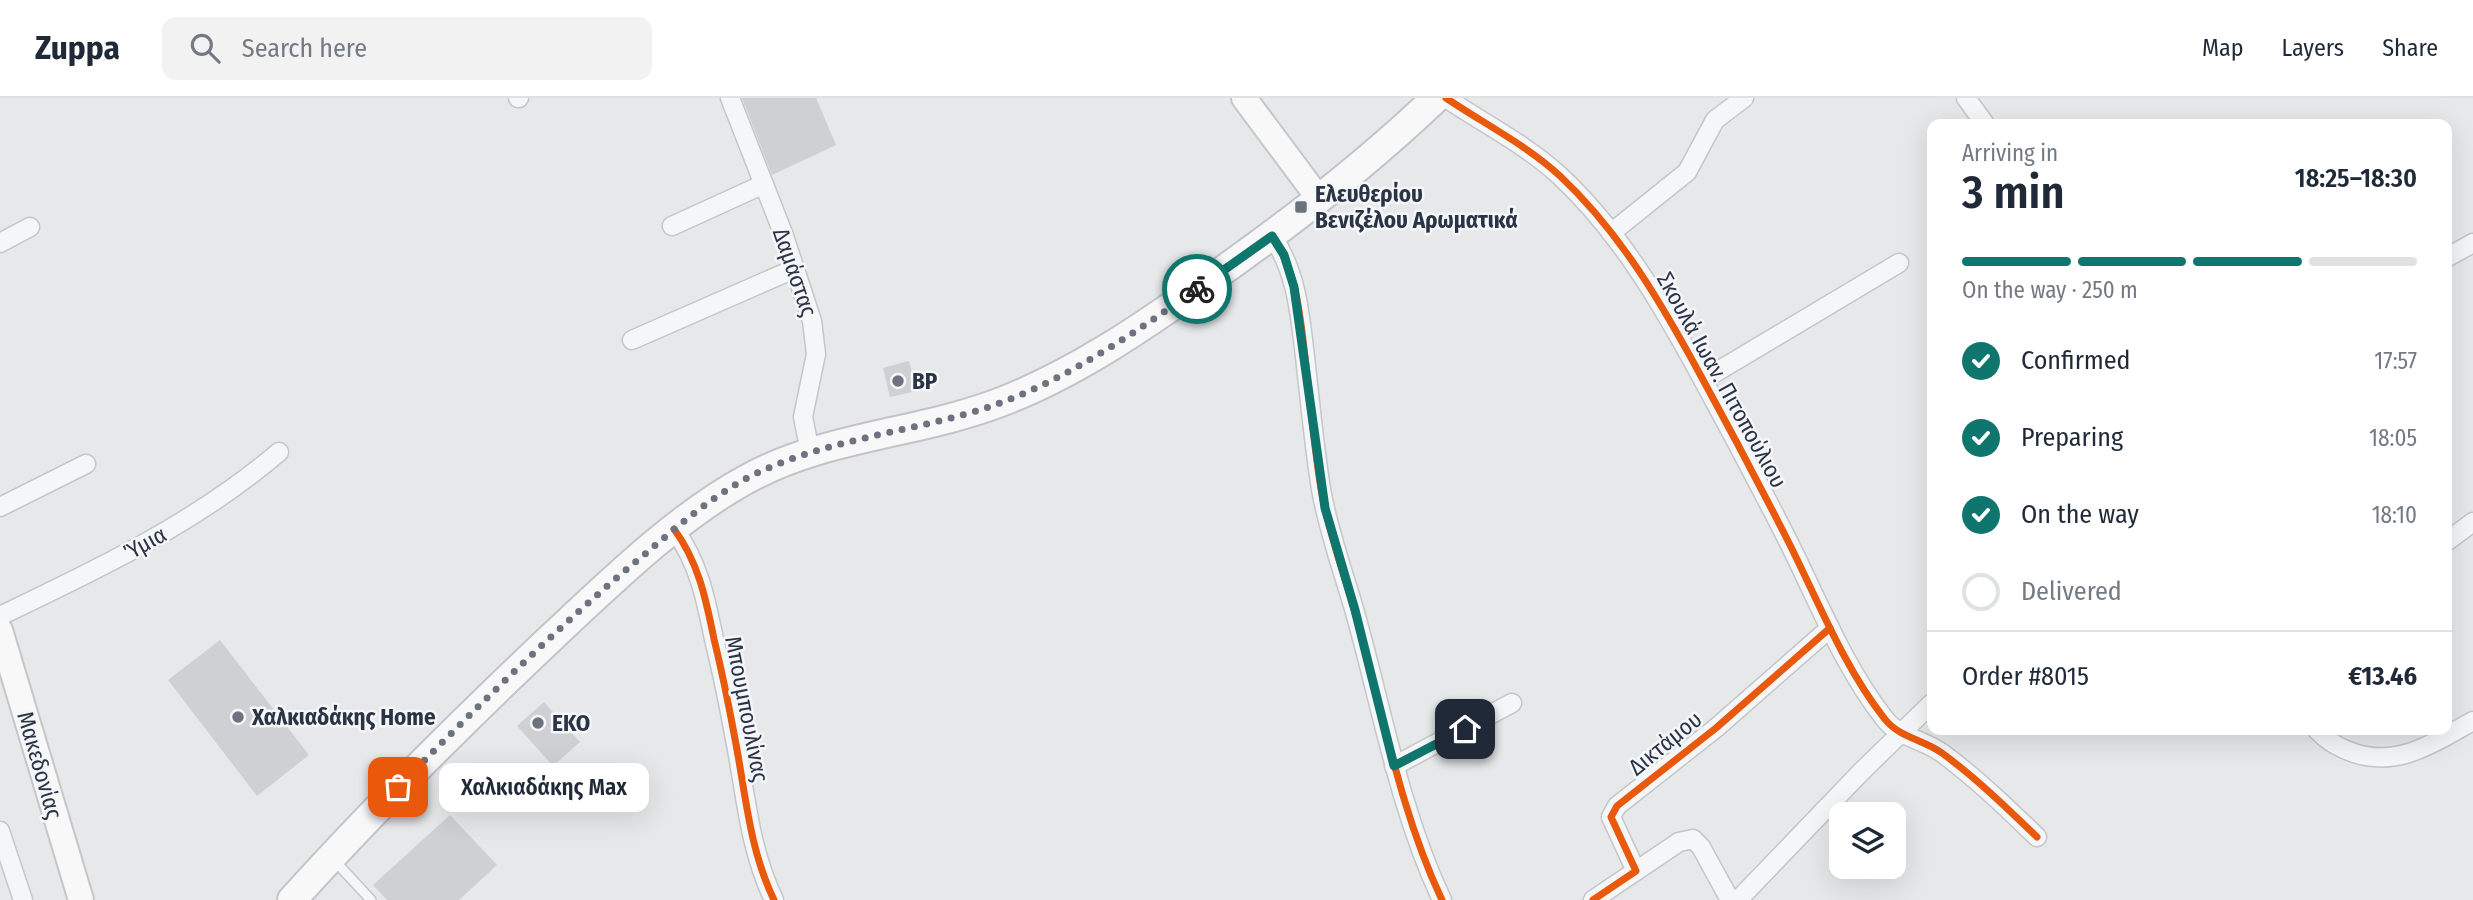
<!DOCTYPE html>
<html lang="en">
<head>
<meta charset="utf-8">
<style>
  :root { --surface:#fff; --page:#f2f2f3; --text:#1f2937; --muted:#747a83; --line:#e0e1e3; --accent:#0f766e }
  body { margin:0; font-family:"Fira Sans Condensed",sans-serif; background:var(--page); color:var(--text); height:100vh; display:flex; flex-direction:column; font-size:26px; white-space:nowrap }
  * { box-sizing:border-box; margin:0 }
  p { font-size:23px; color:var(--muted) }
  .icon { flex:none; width:38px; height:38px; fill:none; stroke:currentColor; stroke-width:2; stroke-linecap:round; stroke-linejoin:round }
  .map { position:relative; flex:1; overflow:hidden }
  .sheet { position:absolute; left:1927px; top:21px; width:525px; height:616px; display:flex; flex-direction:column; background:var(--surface); border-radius:14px; box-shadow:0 7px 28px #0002 }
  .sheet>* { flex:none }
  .tools { position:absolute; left:1829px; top:704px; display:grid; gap:14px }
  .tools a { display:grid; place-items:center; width:77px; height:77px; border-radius:14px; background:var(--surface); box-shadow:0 7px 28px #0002; font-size:35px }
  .pin { position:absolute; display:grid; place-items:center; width:60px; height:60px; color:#fff; margin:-30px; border-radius:14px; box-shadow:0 4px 10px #0006 }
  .courier { position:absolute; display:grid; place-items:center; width:70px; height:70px; margin:-35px; border:5px solid #0f766e; border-radius:50%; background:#fff; color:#222; box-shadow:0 2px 9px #0007 }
  .bubble { position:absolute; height:49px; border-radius:14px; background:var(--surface); box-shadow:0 7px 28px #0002; font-size:23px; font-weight:600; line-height:49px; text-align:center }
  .overview em { font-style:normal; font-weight:600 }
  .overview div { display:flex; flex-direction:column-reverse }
  .overview { display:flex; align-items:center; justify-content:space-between; height:119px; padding:0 35px }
  h1 { font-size:46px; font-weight:600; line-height:52px }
  .bar { display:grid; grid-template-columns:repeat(4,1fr); gap:10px 7px; align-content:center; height:84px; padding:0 35px }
  .bar i { height:9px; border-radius:5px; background:var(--line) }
  .bar .selected { background:var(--accent) }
  .bar p { grid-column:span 4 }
  .line { display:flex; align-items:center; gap:18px; padding:0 35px; border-top:2px solid var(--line) }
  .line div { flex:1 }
  ol { padding:0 35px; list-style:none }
  li { display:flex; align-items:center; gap:21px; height:77px }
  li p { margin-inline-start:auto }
  li .icon { padding:7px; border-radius:50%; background:var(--accent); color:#fff; stroke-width:4 }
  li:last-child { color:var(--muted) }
  li i { width:38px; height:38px; border:4px solid var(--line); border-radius:50% }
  header { display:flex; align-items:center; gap:42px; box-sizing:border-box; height:98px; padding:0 35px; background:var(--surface); border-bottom:2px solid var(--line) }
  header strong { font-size:33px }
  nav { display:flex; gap:38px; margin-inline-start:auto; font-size:24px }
  .search { width:490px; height:63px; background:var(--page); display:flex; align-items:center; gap:18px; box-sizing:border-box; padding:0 24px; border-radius:14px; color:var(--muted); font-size:26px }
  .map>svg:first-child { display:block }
  .building { fill:#ced0d3 }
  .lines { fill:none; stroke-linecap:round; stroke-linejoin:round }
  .lane-casing { stroke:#c4c6c8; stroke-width:12 }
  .street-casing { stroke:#c4c6c8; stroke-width:21 }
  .secondary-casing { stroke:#c4c6c8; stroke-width:28 }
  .primary-casing { stroke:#c2c5c8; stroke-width:32 }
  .lane { stroke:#f5f6f7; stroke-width:9 }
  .street { stroke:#f5f6f7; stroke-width:18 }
  .secondary { stroke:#f8f8f8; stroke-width:24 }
  .primary { stroke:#f8f8f8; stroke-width:28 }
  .cycleway-casing { stroke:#f4f6f9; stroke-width:11 }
  .cycleway { stroke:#e8590c; stroke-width:7 }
  .done { stroke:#6c737f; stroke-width:7; stroke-dasharray:0 12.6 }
  .route { stroke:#0f766e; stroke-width:9 }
  .poi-dot { fill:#6c737f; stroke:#f4f6f9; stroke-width:2.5 }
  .labels { text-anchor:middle; stroke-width:5; stroke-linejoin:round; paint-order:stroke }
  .poi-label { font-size:23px; font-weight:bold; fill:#2b3445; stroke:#f4f6f9; text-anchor:start }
  .street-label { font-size:23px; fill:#2b3445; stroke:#f4f6f9 }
</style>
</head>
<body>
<header>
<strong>Zuppa</strong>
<div class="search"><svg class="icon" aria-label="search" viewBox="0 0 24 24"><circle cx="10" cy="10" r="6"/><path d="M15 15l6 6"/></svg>Search here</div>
<nav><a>Map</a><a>Layers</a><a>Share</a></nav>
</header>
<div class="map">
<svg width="2473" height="802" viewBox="0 0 2473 802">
  <rect width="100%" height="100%" fill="#e6e8ea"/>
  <g class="building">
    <path d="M742,0H816L836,47L772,77Z"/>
    <path d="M909,263L917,293L890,299L883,270Z"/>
    <path d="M220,542L309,657L257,698L168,582Z"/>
    <path d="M544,604L580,644L553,668L517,628Z"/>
    <path d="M450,717L497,767L459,802H387L373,787Z"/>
  </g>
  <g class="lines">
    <defs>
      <path id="lane" d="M334,762L371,802"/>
      <g id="street">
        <path d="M518,0H519"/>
        <path d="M730,0L783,135L812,223L816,256L803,319L810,354"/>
        <path d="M1446,0C1483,25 1528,48 1560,78C1621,135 1663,208 1702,280C1731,333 1759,386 1786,439C1816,498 1843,568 1884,620C1899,640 1923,641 1942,655C1976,680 2007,710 2037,739"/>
        <path d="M1966,0L1985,26"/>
        <path d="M672,128L764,86"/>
        <path d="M1611,135L1687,74L1715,22L1744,0"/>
        <path d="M1272,138C1297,174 1300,217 1305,259C1310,303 1314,347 1321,391C1329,438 1347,483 1359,529C1384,621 1401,715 1442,802"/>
        <path d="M0,145L30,129"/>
        <path d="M2446,160L2473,145"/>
        <path d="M632,242L794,171"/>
        <path d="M1703,282L1899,165"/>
        <path d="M0,409L86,366"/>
        <path d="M674,431C699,465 706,502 714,541C722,574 729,608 735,641C746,697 749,750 774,802"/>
        <path d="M2446,444L2473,424"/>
        <path d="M0,518C98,471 196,425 279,354"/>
        <path d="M2317,632C2327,643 2339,650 2354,655C2399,670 2435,644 2473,623"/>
        <path d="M1394,668L1512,605"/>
        <path d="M0,733L23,802"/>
        <path d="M1636,773L1679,744L1693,741L1701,749L1730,802"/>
        <path d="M1593,802L1636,773L1611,719L1617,708L1716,630L1830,530"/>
        <path d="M1738,802L1862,673L1932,605"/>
      </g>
      <g id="secondary">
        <path d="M1244,0L1320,102"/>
        <path d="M0,532L81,802"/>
      </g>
      <path id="primary" d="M292,802C375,710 463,623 553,538C611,484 677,419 747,381C827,337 921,336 1006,302C1079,273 1144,228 1208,183C1288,127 1365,68 1436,0"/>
    </defs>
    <use href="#lane" class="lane-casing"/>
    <use href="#street" class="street-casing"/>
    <use href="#secondary" class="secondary-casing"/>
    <use href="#primary" class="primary-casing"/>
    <use href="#lane" class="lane"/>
    <use href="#street" class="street"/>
    <use href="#secondary" class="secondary"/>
    <use href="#primary" class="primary"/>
    <defs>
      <g id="cycleway">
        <path d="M1446,0C1483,25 1528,48 1560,78C1621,135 1663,208 1702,280C1731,333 1759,386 1786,439C1816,498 1843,568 1884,620C1899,640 1923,641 1942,655C1976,680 2007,710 2037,739"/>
        <path d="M1272,138C1297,174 1300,217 1305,259C1310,303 1314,347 1321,391C1329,438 1347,483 1359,529C1384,621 1401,715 1442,802"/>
        <path d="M674,431C699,465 706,502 714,541C722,574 729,608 735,641C746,697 749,750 774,802"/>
        <path d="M1593,802L1636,773L1611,719L1617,708L1716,630L1830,530"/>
      </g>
    </defs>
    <use href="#cycleway" class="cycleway-casing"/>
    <use href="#cycleway" class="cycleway"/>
  </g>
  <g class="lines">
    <path class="done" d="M398,689C477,609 558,528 645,456C678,428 712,398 751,378C824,342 904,335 980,312C1059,287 1130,238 1197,191"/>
    <path class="route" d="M1197,191L1272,138L1284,157L1294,189L1325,410L1355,512L1394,668L1465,631"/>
  </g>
  <g class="poi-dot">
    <rect x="1294" y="102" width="14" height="14" rx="3.5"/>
    <circle cx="898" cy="283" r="7"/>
    <circle cx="238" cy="619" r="7"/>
    <circle cx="538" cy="625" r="7"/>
  </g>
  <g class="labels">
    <g class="poi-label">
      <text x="1315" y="104">Ελευθερίου<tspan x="1315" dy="26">Βενιζέλου Αρωματικά</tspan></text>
      <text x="912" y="291">BP</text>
      <text x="252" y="627">Χαλκιαδάκης Home</text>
      <text x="552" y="633">EKO</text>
    </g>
    <g class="street-label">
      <text transform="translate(795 174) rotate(71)" y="8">Δαμάστας</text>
      <text transform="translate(1722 282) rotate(61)" y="8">Σκουλά Ιωαν. Πιτοπούλιου</text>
      <text transform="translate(145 445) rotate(-29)" y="8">Ύμια</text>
      <text transform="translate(747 611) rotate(79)" y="8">Μπουμπουλίνας</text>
      <text transform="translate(1665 645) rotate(-39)" y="8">Δικτάμου</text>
      <text transform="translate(40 667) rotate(74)" y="8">Μακεδονίας</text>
    </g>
  </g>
</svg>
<div class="tools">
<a><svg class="icon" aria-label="layers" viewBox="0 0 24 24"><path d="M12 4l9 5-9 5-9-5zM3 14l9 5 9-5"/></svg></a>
</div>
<div class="pin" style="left:398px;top:689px;background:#ea580c"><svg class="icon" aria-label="bag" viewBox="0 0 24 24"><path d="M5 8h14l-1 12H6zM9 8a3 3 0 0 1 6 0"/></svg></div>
<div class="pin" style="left:1465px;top:631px;background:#1f2937"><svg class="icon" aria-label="home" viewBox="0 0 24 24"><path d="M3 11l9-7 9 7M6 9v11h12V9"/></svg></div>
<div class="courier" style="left:1197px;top:191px"><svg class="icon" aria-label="bike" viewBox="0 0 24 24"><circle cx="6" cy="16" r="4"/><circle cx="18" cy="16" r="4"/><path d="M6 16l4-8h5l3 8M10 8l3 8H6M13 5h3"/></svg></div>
<div class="bubble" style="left:439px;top:665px;width:210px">Χαλκιαδάκης Max</div>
<section class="sheet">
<div class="overview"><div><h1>3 min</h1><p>Arriving in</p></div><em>18:25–18:30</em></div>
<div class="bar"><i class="selected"></i><i class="selected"></i><i class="selected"></i><i></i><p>On the way · 250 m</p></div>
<ol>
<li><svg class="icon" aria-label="check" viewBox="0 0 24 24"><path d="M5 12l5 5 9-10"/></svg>Confirmed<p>17:57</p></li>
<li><svg class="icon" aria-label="check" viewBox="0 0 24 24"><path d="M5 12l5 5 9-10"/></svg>Preparing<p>18:05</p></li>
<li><svg class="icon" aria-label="check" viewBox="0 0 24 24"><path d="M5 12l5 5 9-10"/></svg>On the way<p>18:10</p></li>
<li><i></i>Delivered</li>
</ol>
<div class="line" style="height:91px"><div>Order #8015</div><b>€13.46</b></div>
</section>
</div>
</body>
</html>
